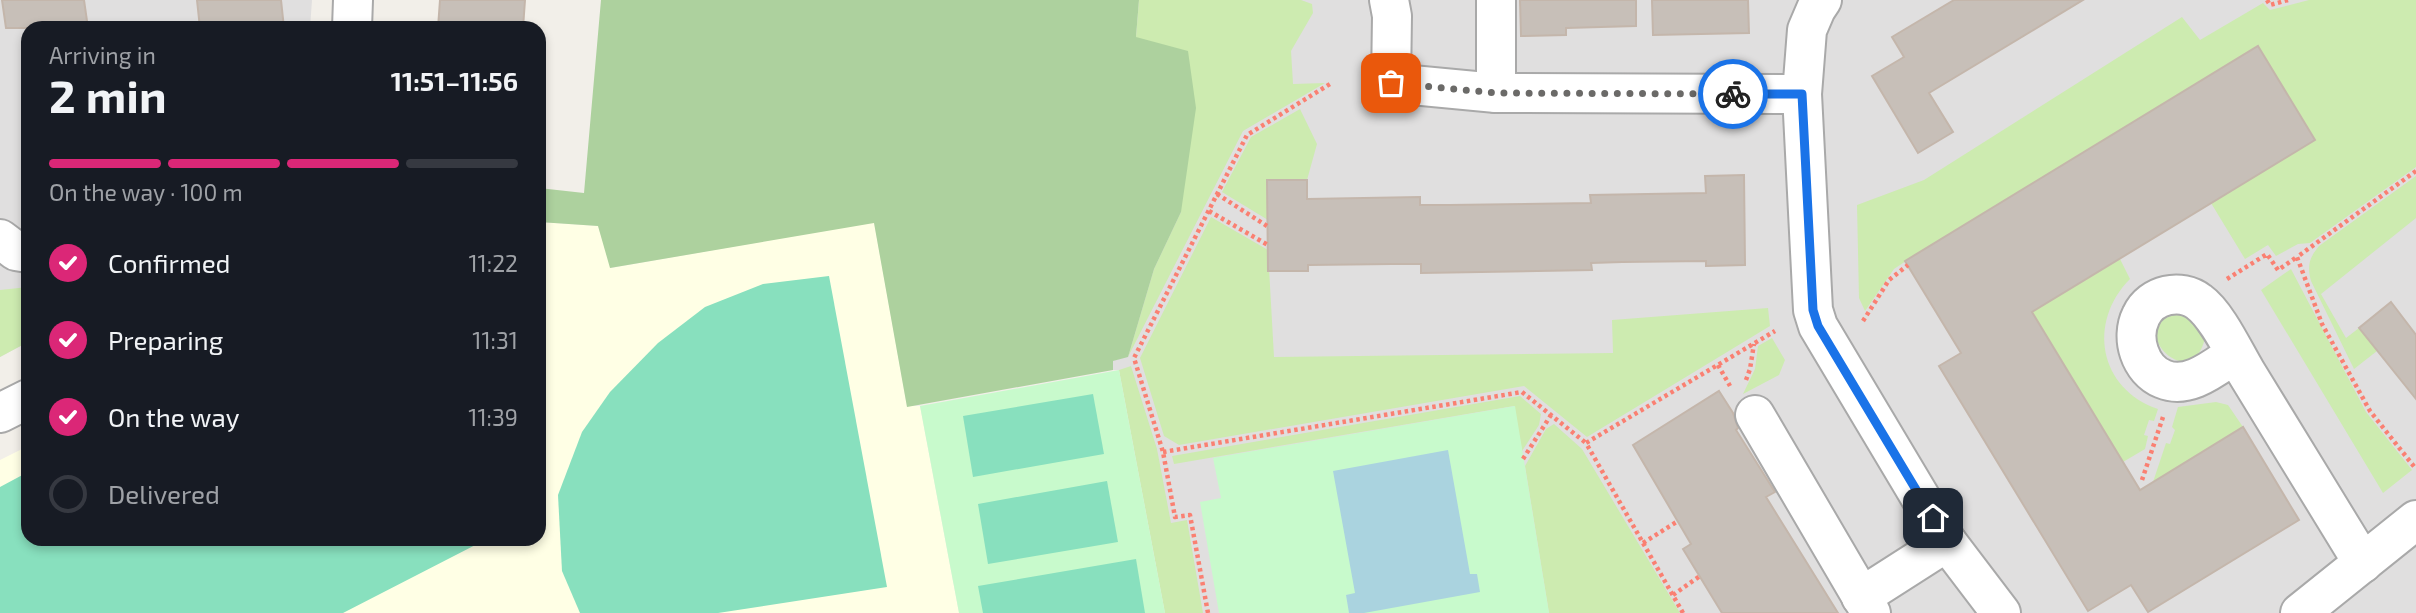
<!DOCTYPE html>
<html lang="en">
<head>
<meta charset="utf-8">
<style>
  :root { --surface:#171b24; --page:#242831; --text:#f1f3f6; --muted:#9ea1a6; --line:#363941; --accent:#db2777 }
  body { margin:0; font-family:"Exo 2",sans-serif; background:var(--page); color:var(--text); height:100vh; display:flex; flex-direction:column; font-size:26px; white-space:nowrap }
  * { box-sizing:border-box; margin:0 }
  p { font-size:23px; color:var(--muted) }
  .icon { flex:none; width:38px; height:38px; fill:none; stroke:currentColor; stroke-width:2; stroke-linecap:round; stroke-linejoin:round }
  .map { position:relative; flex:1; overflow:hidden }
  .details { position:absolute; left:21px; top:21px; width:525px; height:525px; display:flex; flex-direction:column; background:var(--surface); border-radius:21px; box-shadow:0 4px 10px #0003 }
  .details>* { flex:none }
  .pin { position:absolute; display:grid; place-items:center; width:60px; height:60px; color:#fff; margin:-30px; border-radius:14px; box-shadow:0 4px 10px #0006 }
  .courier { position:absolute; display:grid; place-items:center; width:70px; height:70px; margin:-35px; border:5px solid #1a73e8; border-radius:50%; background:#fff; color:#222; box-shadow:0 2px 9px #0007 }
  .overview em { font-style:normal; font-weight:700 }
  .overview div { display:flex; flex-direction:column-reverse }
  .overview { display:flex; align-items:center; justify-content:space-between; height:119px; padding:0 28px }
  h1 { font-size:46px; font-weight:700; line-height:52px }
  .bar { display:grid; grid-template-columns:repeat(4,1fr); gap:10px 7px; align-content:center; height:84px; padding:0 28px }
  .bar i { height:9px; border-radius:5px; background:var(--line) }
  .bar .active { background:var(--accent) }
  .bar p { grid-column:span 4 }
  ol { padding:0 28px; list-style:none }
  li { display:flex; align-items:center; gap:21px; height:77px }
  li p { margin-inline-start:auto }
  li .icon { padding:7px; border-radius:50%; background:var(--accent); color:#fff; stroke-width:4 }
  li:last-child { color:var(--muted) }
  li i { width:38px; height:38px; border:4px solid var(--line); border-radius:50% }
  .map>svg:first-child { display:block }
  .residential { fill:#e0dfdf }
  .education { fill:#ffffe5 }
  .grass { fill:#cdebb0 }
  .forest { fill:#add19e }
  .park { fill:#c8facc }
  .pitch { fill:#88e0be }
  .water { fill:#aad3df }
  .building { fill:#c7bfb8; stroke:#c4b6ab; stroke-width:2 }
  .lines { fill:none; stroke-linecap:round; stroke-linejoin:round }
  .minor-casing { stroke:#a9a9a9; stroke-width:42 }
  .path { stroke:#fa8072; stroke-width:4.5; stroke-dasharray:3.5 3.5; stroke-linecap:butt }
  .minor { stroke:#fff; stroke-width:38 }
  .done { stroke:#6b6a68; stroke-width:7; stroke-dasharray:0 12.6 }
  .route { stroke:#1a73e8; stroke-width:9 }
</style>
</head>
<body>
<div class="map">
<svg width="2416" height="613" viewBox="0 0 2416 613">
  <rect width="100%" height="100%" fill="#f2efe9"/>
  <g class="residential">
    <path d="M0,0H312L310,28H28V342L0,357Z"/>
    <path d="M1139,0H2416V613H1165L1119,370H1113L1112,361L1128,356Z"/>
  </g>
  <path class="education" d="M539,222L598,226L611,268L874,222L907,406H920L959,613H0V460L28,446V539H539Z"/>
  <g class="grass">
    <path d="M1139,0H1301L1312,4L1313,13L1291,51L1293,84L1325,83L1243,131L1128,357L1154,269L1181,212L1136,37Z"/>
    <path d="M2309,0H2416V167L2310,243L2298,244L2276,256L2268,245L2245,259L2211,203L2315,140L1906,261L1894,269L1865,311L1859,298L1857,205L1924,180L2182,17L2200,40L2263,3L2270,10Z"/>
    <path d="M1300,109L1317,144L1307,180L1267,181L1268,220L1222,192L1251,137Z"/>
    <path d="M2416,176V218L2321,294L2346,338L2359,328L2377,351L2354,369L2311,281C2307,266 2309,258 2319,246Z"/>
    <path d="M1211,217L1268,250L1274,357L1613,353L1612,320L1768,308L1770,326L1587,437L1524,386L1179,445L1164,436L1140,358Z"/>
    <path d="M2120,259L2130,279C2087,322 2099,389 2158,409L2154,421L2149,420L2144,435L2148,436L2145,449L2123,462L2032,312Z"/>
    <path d="M2291,269L2366,412L2412,470L2383,493L2261,290Z"/>
    <path d="M28,287V342L0,357V290Z"/>
    <path d="M2189,313L2205,338C2190,402 2113,315 2189,313Z"/>
    <path d="M1772,338L1785,360L1779,375L1743,394L1755,369L1758,346Z"/>
    <path d="M1131,366L1157,449L1171,523L1187,520L1203,613H1165L1119,370Z"/>
    <path d="M1520,396L1541,414L1539,425L1522,451L1514,406L1174,464L1172,456Z"/>
    <path d="M2216,402L2228,405L2243,427L2153,482L2166,443L2170,444L2175,430L2172,427L2178,407Z"/>
    <path d="M1554,424L1582,449L1680,613H1549L1525,466L1546,429Z"/>
  </g>
  <path class="forest" d="M601,0H1139L1136,37L1188,51L1196,108L1181,212L1154,269L1128,357L1113,361V370L907,407L874,223L610,268L598,226L539,222V188L584,193Z"/>
  <g class="park">
    <path d="M1119,370L1165,613H959L920,406Z"/>
    <path d="M1515,406L1549,613H1219L1200,502L1221,498L1213,458Z"/>
  </g>
  <g class="pitch">
    <path d="M829,276L887,587L718,613H580L562,571L558,495L582,432L610,392L658,343L705,307L763,284Z"/>
    <path d="M1093,394L1104,454L973,477L963,416Z"/>
    <path d="M28,472V539H487L343,613H0V487Z"/>
    <path d="M1107,481L1118,542L988,564L978,504Z"/>
    <path d="M1136,559L1145,613H983L978,586Z"/>
  </g>
  <path class="water" d="M1448,450L1470,574H1477L1480,592L1364,613H1349L1346,595L1355,593L1333,471Z"/>
  <g class="building">
    <path d="M2,0H84L88,28H6Z"/>
    <path d="M197,0H281L284,28H200Z"/>
    <path d="M440,0H525L523,28H438Z"/>
    <path d="M1520,0H1636V26L1566,28V35L1521,36Z"/>
    <path d="M1652,0H1748L1749,33L1653,35Z"/>
    <path d="M1954,0H2083L1929,93L1953,132L1918,153L1872,76L1904,57L1892,37Z"/>
    <path d="M2258,46L2315,140L2032,312L2140,490L2243,427L2299,520L2148,612L2131,585L2088,611L1939,366L1961,353L1905,261Z"/>
    <path d="M1744,175L1745,265L1706,266V261L1622,262L1591,263L1592,270L1421,273V264H1392L1308,265V271H1268L1267,180H1307V199L1420,197V205H1449L1591,203L1590,195L1706,193L1705,176Z"/>
    <path d="M2391,302L2416,335V399L2359,328Z"/>
    <path d="M1719,391L1733,413L1738,428L1736,430L1775,492L1766,497L1838,613H1722L1683,549L1691,544L1633,445Z"/>
  </g>
  <g class="lines">
    <defs>
      <g id="minor">
        <path d="M1389,0L1392,16L1391,83L1496,93L1802,94"/>
        <path d="M1496,0V93"/>
        <path d="M1822,0L1816,9L1807,30L1802,94L1813,310L1818,326L1947,542L2001,613"/>
        <path d="M352,28L353,0"/>
        <path d="M0,239L16,251L28,253"/>
        <path d="M2235,354C2215,367 2189,390 2163,379C2140,370 2130,338 2141,316C2151,294 2181,288 2199,302C2217,315 2234,352 2246,372C2285,436 2324,499 2363,563"/>
        <path d="M0,413L28,399"/>
        <path d="M1755,415L1871,613"/>
        <path d="M1861,597L1947,542"/>
        <path d="M2300,613L2416,520"/>
      </g>
    </defs>
    <use href="#minor" class="minor-casing"/>
    <g class="path">
      <path d="M2267,0L2270,5L2288,0"/>
      <path d="M2416,171L2297,257L2322,324L2370,411L2416,469"/>
      <path d="M1217,194L1267,226"/>
      <path d="M1209,211L1268,245"/>
      <path d="M2227,279L2267,254L2278,270L2297,257"/>
      <path d="M1863,321L1889,280L1908,265"/>
      <path d="M1718,365L1730,386"/>
      <path d="M1746,380L1750,369L1754,344"/>
      <path d="M1163,452L1522,392L1586,443"/>
      <path d="M1523,459L1551,415"/>
      <path d="M2142,480L2163,417"/>
      <path d="M1643,543L1678,521"/>
      <path d="M1673,595L1700,576"/>
      <path d="M1208,613L1190,515L1175,517L1163,452L1134,358L1247,135L1330,84"/>
      <path d="M1683,613L1586,443L1775,331"/>
    </g>
    <use href="#minor" class="minor"/>
  </g>
  <g class="lines">
    <path class="done" d="M1391,83L1496,93L1733,94"/>
    <path class="route" d="M1733,94H1802L1813,310L1818,326L1933,518"/>
  </g>
</svg>
<div class="pin" style="left:1391px;top:83px;background:#ea580c"><svg class="icon" aria-label="bag" viewBox="0 0 24 24"><path d="M5 8h14l-1 12H6zM9 8a3 3 0 0 1 6 0"/></svg></div>
<div class="pin" style="left:1933px;top:518px;background:#1f2937"><svg class="icon" aria-label="home" viewBox="0 0 24 24"><path d="M3 11l9-7 9 7M6 9v11h12V9"/></svg></div>
<div class="courier" style="left:1733px;top:94px"><svg class="icon" aria-label="bike" viewBox="0 0 24 24"><circle cx="6" cy="16" r="4"/><circle cx="18" cy="16" r="4"/><path d="M6 16l4-8h5l3 8M10 8l3 8H6M13 5h3"/></svg></div>
<section class="details">
<div class="overview"><div><h1>2 min</h1><p>Arriving in</p></div><em>11:51–11:56</em></div>
<div class="bar"><i class="active"></i><i class="active"></i><i class="active"></i><i></i><p>On the way · 100 m</p></div>
<ol>
<li><svg class="icon" aria-label="check" viewBox="0 0 24 24"><path d="M5 12l5 5 9-10"/></svg>Confirmed<p>11:22</p></li>
<li><svg class="icon" aria-label="check" viewBox="0 0 24 24"><path d="M5 12l5 5 9-10"/></svg>Preparing<p>11:31</p></li>
<li><svg class="icon" aria-label="check" viewBox="0 0 24 24"><path d="M5 12l5 5 9-10"/></svg>On the way<p>11:39</p></li>
<li><i></i>Delivered</li>
</ol>
</section>
</div>
</body>
</html>
